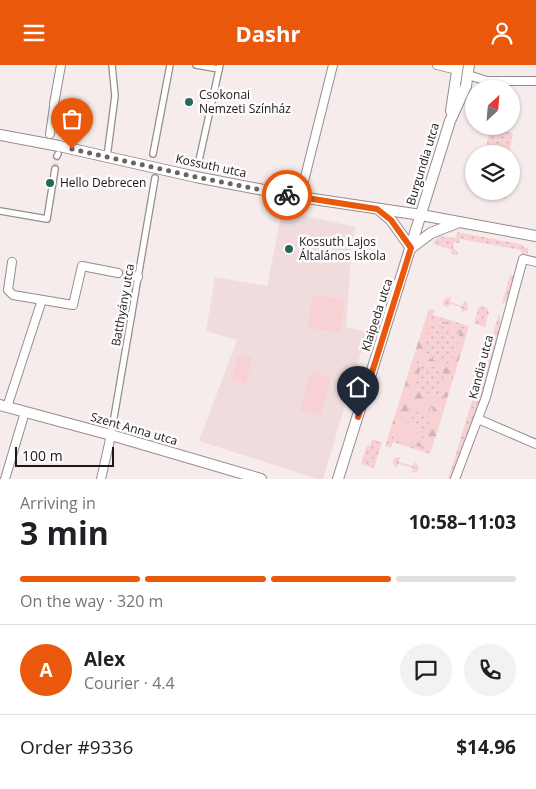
<!DOCTYPE html>
<html lang="en">
<head>
<meta charset="utf-8">
<style>
  :root { --surface:#fff; --page:#f2f2f2; --text:#202124; --muted:#757577; --line:#e0e0e0; --accent:#ea580c }
  body { margin:0; font-family:"Open Sans",sans-serif; background:var(--page); color:var(--text); height:100vh; display:flex; flex-direction:column; font-size:19px; white-space:nowrap }
  * { box-sizing:border-box; margin:0 }
  p { font-size:16px; color:var(--muted) }
  .icon { flex:none; width:28px; height:28px; fill:none; stroke:currentColor; stroke-width:2; stroke-linecap:round; stroke-linejoin:round }
  .map { position:relative; height:414px; overflow:hidden }
  .sheet { display:flex; flex-direction:column; background:var(--surface); flex:1 }
  .sheet>* { flex:none }
  .needle { width:32px; rotate:26deg }
  .controls { position:absolute; left:465px; top:15px; display:grid; gap:10px }
  .controls a { display:grid; place-items:center; width:55px; height:55px; border-radius:50%; background:var(--surface); box-shadow:0 1px 4px #0004; font-size:25px }
  .scale { position:absolute; left:15px; bottom:12px; width:99px; box-sizing:border-box; padding-left:5px; border:2px solid #1d1919; border-top:0; font-size:14px; line-height:18px; white-space:nowrap; color:#1d1919; -webkit-text-stroke:4px #fefbfc; paint-order:stroke }
  .pin { position:absolute; display:grid; place-items:center; width:42px; height:42px; color:#fff; margin:-51px -21px; border-radius:50% 50% 50% 0; rotate:-45deg; box-shadow:0 0 5px #0007 }
  .pin .icon { rotate:45deg }
  .courier { position:absolute; display:grid; place-items:center; width:50px; height:50px; margin:-25px; border:4px solid #ea580c; border-radius:50%; background:#fff; color:#222; box-shadow:0 1px 6px #0007 }
  .head em { font-style:normal; font-weight:700 }
  .head div { display:flex; flex-direction:column-reverse }
  .head { display:flex; align-items:center; justify-content:space-between; height:85px; padding:0 20px }
  h1 { font-size:32px; font-weight:700; line-height:38px }
  .bar { display:grid; grid-template-columns:repeat(4,1fr); gap:8px 5px; align-content:center; height:60px; padding:0 20px }
  .bar i { height:6px; border-radius:4px; background:var(--line) }
  .bar .current { background:var(--accent) }
  .bar p { grid-column:span 4 }
  .line { display:flex; align-items:center; gap:12px; padding:0 20px; border-top:1px solid var(--line) }
  .line div { flex:1 }
  .round { display:grid; place-items:center; flex:none; width:52px; height:52px; border-radius:26px; background:var(--page) }
  header { display:flex; justify-content:space-between; align-items:center; height:65px; padding:0 20px; background:var(--accent); color:#fff; font-size:22px; font-weight:700 }
  .map>svg:first-child { display:block }
  .built { fill:#f0dcdd }
  .grass { fill:url(#grass-dots) }
  .forest { fill:url(#forest-firs) }
  .pitch { fill:#f8d1d4 }
  .lines { fill:none; stroke-linecap:round; stroke-linejoin:round }
  .pedestrian-tunnel { stroke:#d6cccc; stroke-width:5.5; stroke-dasharray:5.5 3; stroke-linecap:butt }
  .minor-tunnel { stroke:#d6cccc; stroke-width:8; stroke-dasharray:8 4; stroke-linecap:butt }
  .pedestrian-casing { stroke:#968c8d; stroke-width:8 }
  .minor-casing { stroke:#968c8d; stroke-width:10 }
  .tertiary-casing { stroke:#968c8d; stroke-width:12 }
  .pedestrian { stroke:#fff; stroke-width:5.5 }
  .minor { stroke:#fff; stroke-width:8 }
  .tertiary { stroke:#fff; stroke-width:10 }
  .done { stroke:#696363; stroke-width:5; stroke-dasharray:0 9 }
  .route { stroke:#ea580c; stroke-width:6 }
  .poi-dot { fill:#22685b; stroke:#fefbfc; stroke-width:2 }
  .labels { text-anchor:middle; stroke-width:5; stroke-linejoin:round; paint-order:stroke }
  .poi-label { font-size:12px; fill:#1d1919; stroke:#fefbfc; text-anchor:start }
  .street-label { font-size:12px; fill:#1d1919; stroke:#fefbfc }
</style>
</head>
<body>
<header><svg class="icon" aria-label="menu" viewBox="0 0 24 24"><path d="M4 6h16M4 12h16M4 18h16"/></svg>Dashr<svg class="icon" aria-label="person" viewBox="0 0 24 24"><circle cx="12" cy="8" r="4"/><path d="M4 21q1-7 8-7t8 7"/></svg></header>
<div class="map">
<svg width="536" height="414" viewBox="0 0 536 414">
  <defs>
    <pattern id="grass-dots" width="8" height="8" patternUnits="userSpaceOnUse" patternTransform="scale(1.25)"><rect width="8" height="8" fill="#f8d1d4"/><path d="M2 2h.1M6 6h.1" fill="none" stroke="#d4b3b5" stroke-width="1.8" stroke-linecap="round"/></pattern>
    <pattern id="forest-firs" width="22" height="20" patternUnits="userSpaceOnUse" patternTransform="scale(1.25)"><rect width="22" height="20" fill="#f8d1d4"/><path d="M5 1l3.5 6h-7zM16 11l3.5 6h-7z" fill="#d4b3b5"/></pattern>
  </defs>
  <rect width="100%" height="100%" fill="#f7ecec"/>
  <path class="built" d="M282,146L356,162L352,176L346,262L367,267L323,414H318L199,376L237,275L206,266L215,212L267,221Z"/>
  <g class="grass">
    <path d="M490,63L513,68L509,89H485Z"/>
    <path d="M476,126H507L506,134L475,129Z"/>
    <path d="M458,167L524,180L523,182L528,183L529,181L527,191L521,190V185L460,174L459,178L454,177L453,183L457,186L458,190L451,189L452,185L433,179L435,175L440,171L455,173Z"/>
    <path d="M510,210L515,211C512,220 511,235 502,239Z"/>
    <path d="M451,232L450,237L462,241L464,236L467,238L468,245L461,247L462,243L450,239L448,243L443,240L444,234Z"/>
    <path d="M479,241L487,243L489,247L485,262L474,258Z"/>
    <path d="M429,244L435,245L433,250L469,261L430,389L393,377L391,383L385,381Z"/>
    <path d="M499,249C509,271 463,384 453,411L450,414H448Z"/>
    <path d="M372,374L382,377L374,403L361,399L367,380L370,381Z"/>
    <path d="M400,392L399,397L413,401L415,397L419,403L418,406L412,408L413,403L398,399L397,403C390,399 392,392 400,392Z"/>
  </g>
  <g class="forest">
    <path d="M429,253C432,253 458,261 461,263C463,265 465,268 466,270L463,282L456,280L460,267L432,259L429,268L422,266L425,257Z"/>
    <path d="M421,268L428,271L422,291L435,295L433,301L413,294Z"/>
    <path d="M456,282L462,284L454,312L439,307L441,303L435,301L437,296L450,300Z"/>
    <path d="M412,297L422,299L416,316L407,313Z"/>
    <path d="M444,311L453,314L447,333L438,330Z"/>
    <path d="M406,316L421,320L419,326L435,331L425,360L422,359L425,349L411,345L408,355L395,351Z"/>
    <path d="M437,332L447,335L435,374L425,371Z"/>
    <path d="M394,353L403,356L399,370L417,375L418,371L434,377L433,379C421,386 405,378 394,373L391,364Z"/>
  </g>
  <g class="pitch">
    <path d="M313,230L345,235L340,268L308,263Z"/>
    <path d="M238,290L252,293L246,319L231,315Z"/>
    <path d="M311,307L331,313L321,351L300,345Z"/>
    <path d="M403,356L421,361L417,375L399,370Z"/>
  </g>
  <g class="lines">
    <path class="pedestrian-tunnel" d="M55,104L57,91"/>
    <path class="minor-tunnel" d="M118,208L133,211"/>
    <defs>
      <g id="pedestrian">
        <path d="M196,0L219,4"/>
        <path d="M153,89L170,0"/>
        <path d="M57,91L58,89"/>
        <path d="M107,92L115,31L112,0"/>
        <path d="M198,100L220,0"/>
        <path d="M0,146L47,154L55,104"/>
        <path d="M111,370L155,113"/>
      </g>
      <g id="minor">
        <path d="M437,0L457,5"/>
        <path d="M468,10L487,16H536"/>
        <path d="M54,39L61,0"/>
        <path d="M50,69L54,42"/>
        <path d="M300,132L333,0"/>
        <path d="M12,197L8,225L13,230L73,240L82,201L118,208"/>
        <path d="M133,211L138,212"/>
        <path d="M7,342L42,235"/>
        <path d="M478,354L536,379"/>
        <path d="M5,414L25,347"/>
        <path d="M101,414L111,370"/>
        <path d="M455,414L486,332L523,194L536,197"/>
      </g>
      <g id="tertiary">
        <path d="M451,46L458,0"/>
        <path d="M0,70L59,81L196,112L300,132L421,150L536,171"/>
        <path d="M378,144L391,155L411,183"/>
        <path d="M411,183L431,168L459,157"/>
        <path d="M0,340L111,370L261,414"/>
        <path d="M338,414L450,56L466,21L469,0"/>
      </g>
    </defs>
    <use href="#pedestrian" class="pedestrian-casing"/>
    <use href="#minor" class="minor-casing"/>
    <use href="#tertiary" class="tertiary-casing"/>
    <use href="#pedestrian" class="pedestrian"/>
    <use href="#minor" class="minor"/>
    <use href="#tertiary" class="tertiary"/>
  </g>
  <g class="lines">
    <path class="done" d="M72,84L196,112L287,130"/>
    <path class="route" d="M287,130L377,144L391,155L411,183L358,352"/>
  </g>
  <g class="poi-dot">
    <circle cx="189" cy="37" r="5"/>
    <circle cx="50" cy="118" r="5"/>
    <circle cx="289" cy="184" r="5"/>
  </g>
  <g class="labels">
    <g class="poi-label">
      <text x="199" y="34">Csokonai<tspan x="199" dy="14">Nemzeti Színház</tspan></text>
      <text x="60" y="122">Hello Debrecen</text>
      <text x="299" y="181">Kossuth Lajos<tspan x="299" dy="14">Általános Iskola</tspan></text>
    </g>
    <g class="street-label">
      <text transform="translate(423 99) rotate(-73)" y="4">Burgundia utca</text>
      <text transform="translate(211 101) rotate(12)" y="4">Kossuth utca</text>
      <text transform="translate(123 240) rotate(-80)" y="4">Batthyány utca</text>
      <text transform="translate(377 250) rotate(-72)" y="4">Klaipeda utca</text>
      <text transform="translate(481 302) rotate(-75)" y="4">Kandia utca</text>
      <text transform="translate(134 364) rotate(16)" y="4">Szent Anna utca</text>
    </g>
  </g>
</svg>
<div class="controls">
<a><svg class="needle" viewBox="-14 -14 28 28"><path d="M0-13l5 13h-10z" fill="#e53935"/><path d="M0 13l5-13h-10z" fill="#757577"/></svg></a>
<a><svg class="icon" aria-label="layers" viewBox="0 0 24 24"><path d="M12 4l9 5-9 5-9-5zM3 14l9 5 9-5"/></svg></a>
</div>
<div class="scale">100 m</div>
<div class="pin" style="left:72px;top:84px;background:#ea580c"><svg class="icon" aria-label="bag" viewBox="0 0 24 24"><path d="M5 8h14l-1 12H6zM9 8a3 3 0 0 1 6 0"/></svg></div>
<div class="pin" style="left:358px;top:352px;background:#1f2937"><svg class="icon" aria-label="home" viewBox="0 0 24 24"><path d="M3 11l9-7 9 7M6 9v11h12V9"/></svg></div>
<div class="courier" style="left:287px;top:130px"><svg class="icon" aria-label="bike" viewBox="0 0 24 24"><circle cx="6" cy="16" r="4"/><circle cx="18" cy="16" r="4"/><path d="M6 16l4-8h5l3 8M10 8l3 8H6M13 5h3"/></svg></div>
</div>
<section class="sheet">
<div class="head"><div><h1>3 min</h1><p>Arriving in</p></div><em>10:58–11:03</em></div>
<div class="bar"><i class="current"></i><i class="current"></i><i class="current"></i><i></i><p>On the way · 320 m</p></div>
<div class="line" style="height:90px"><b class="round" style="background:var(--accent);color:#fff">A</b><div><b>Alex</b><p>Courier · 4.4</p></div><a class="round"><svg class="icon" aria-label="chat" viewBox="0 0 24 24"><path d="M4 5h16v11H9l-5 4z"/></svg></a><a class="round"><svg class="icon" aria-label="phone" viewBox="0 0 24 24"><path d="M5 4h4l2 5-3 2q2 4 5 5l2-3 5 2v4C11 20 4 13 5 4z"/></svg></a></div>
<div class="line" style="height:65px"><div>Order #9336</div><b>$14.96</b></div>
</section>
</body>
</html>
